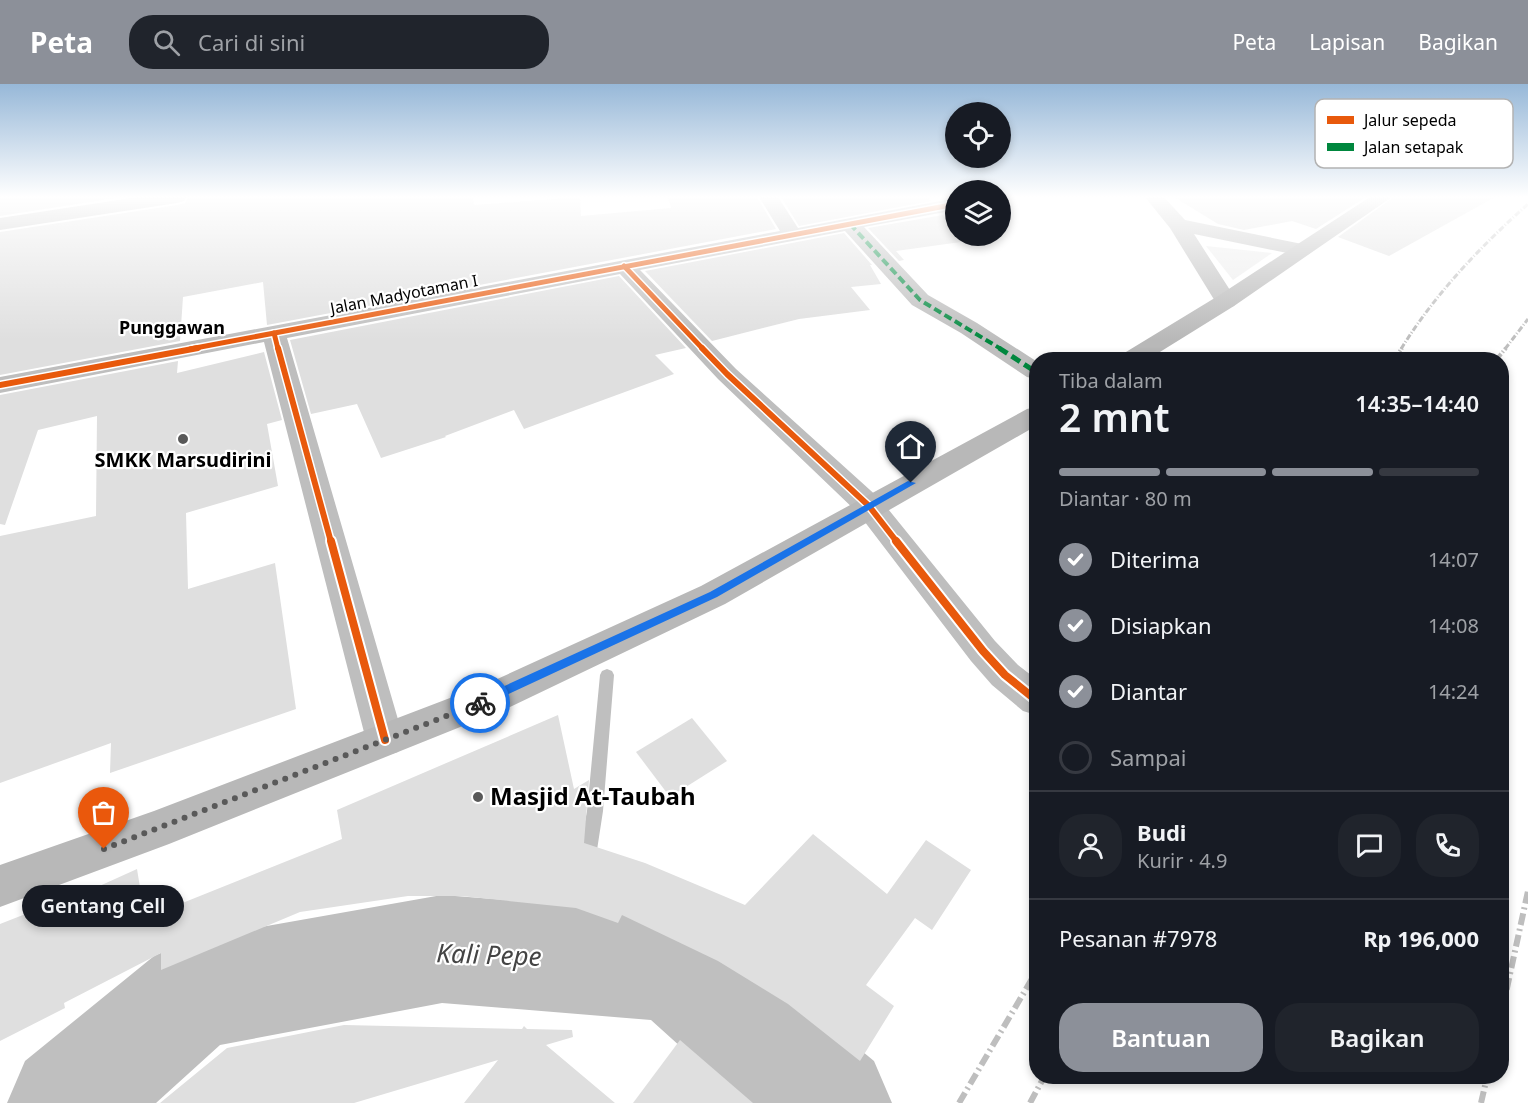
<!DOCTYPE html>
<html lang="id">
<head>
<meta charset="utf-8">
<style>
  :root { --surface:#171b24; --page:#20242c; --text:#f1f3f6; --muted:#9ea1a6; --line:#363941; --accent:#8c9099 }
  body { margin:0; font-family:"Noto Sans",sans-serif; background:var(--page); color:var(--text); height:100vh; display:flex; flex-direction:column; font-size:22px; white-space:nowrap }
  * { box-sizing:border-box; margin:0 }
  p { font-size:20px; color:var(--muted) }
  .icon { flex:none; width:33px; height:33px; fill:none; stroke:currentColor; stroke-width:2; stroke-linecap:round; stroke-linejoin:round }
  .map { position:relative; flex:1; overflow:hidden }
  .panel { position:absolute; left:1029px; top:268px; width:480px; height:732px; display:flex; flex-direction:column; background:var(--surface); border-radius:24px; box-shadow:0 3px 9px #0003 }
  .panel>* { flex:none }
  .tools { position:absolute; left:945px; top:18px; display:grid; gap:12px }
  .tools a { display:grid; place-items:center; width:66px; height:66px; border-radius:50%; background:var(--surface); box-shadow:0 3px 9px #0003; font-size:30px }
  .pin { position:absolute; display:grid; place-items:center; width:51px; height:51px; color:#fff; margin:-62px -26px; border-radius:50% 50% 50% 0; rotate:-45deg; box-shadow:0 0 6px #0007 }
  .pin .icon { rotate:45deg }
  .courier { position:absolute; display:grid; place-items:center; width:60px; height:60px; margin:-30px; border:4px solid #1a73e8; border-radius:50%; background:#fff; color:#222; box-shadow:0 2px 8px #0007 }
  .bubble { position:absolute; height:42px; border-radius:21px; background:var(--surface); box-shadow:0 3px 9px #0003; font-size:20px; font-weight:600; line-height:42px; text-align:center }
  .head em { font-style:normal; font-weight:600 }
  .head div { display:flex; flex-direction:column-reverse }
  .head { display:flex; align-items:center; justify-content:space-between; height:102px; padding:0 30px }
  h1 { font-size:39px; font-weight:600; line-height:45px }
  .bar { display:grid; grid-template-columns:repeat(4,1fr); gap:9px 6px; align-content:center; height:72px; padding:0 30px }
  .bar i { height:8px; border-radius:4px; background:var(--line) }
  .bar .current { background:var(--accent) }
  .bar p { grid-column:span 4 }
  .line { display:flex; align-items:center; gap:15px; padding:0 30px; border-top:2px solid var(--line) }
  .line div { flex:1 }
  .round { display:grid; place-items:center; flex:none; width:63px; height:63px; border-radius:24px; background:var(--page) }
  ol { padding:0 30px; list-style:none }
  li { display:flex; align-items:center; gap:18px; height:66px }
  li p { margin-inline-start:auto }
  li .icon { padding:6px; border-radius:50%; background:var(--accent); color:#fff; stroke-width:4 }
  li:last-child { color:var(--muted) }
  li i { width:33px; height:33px; border:3px solid var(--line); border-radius:50% }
  .primary-button { display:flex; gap:12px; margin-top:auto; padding:12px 30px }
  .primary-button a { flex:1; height:69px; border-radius:24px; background:var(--accent); color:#fff; font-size:24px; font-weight:600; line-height:69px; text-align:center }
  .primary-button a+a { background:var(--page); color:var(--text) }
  header { display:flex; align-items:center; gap:36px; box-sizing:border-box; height:84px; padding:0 30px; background:var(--accent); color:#fff }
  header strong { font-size:28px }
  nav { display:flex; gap:33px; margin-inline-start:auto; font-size:21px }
  .search { width:420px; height:54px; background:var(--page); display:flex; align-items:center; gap:15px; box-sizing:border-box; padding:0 21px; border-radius:24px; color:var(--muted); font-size:22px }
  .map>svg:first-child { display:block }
  .green { fill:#ececec }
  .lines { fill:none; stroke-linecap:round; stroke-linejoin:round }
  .stream { fill:#bfbfbf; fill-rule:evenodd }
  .river { fill:#bfbfbf; fill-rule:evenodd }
  .building { fill:#dfdfdf }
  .minor { fill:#bebebe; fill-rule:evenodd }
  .tertiary { fill:#bebebe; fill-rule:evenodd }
  .secondary { fill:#b8b8b8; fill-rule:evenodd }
  .rail-far2 { stroke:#bebebe; stroke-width:3; stroke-dasharray:6 2 1 2; stroke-linecap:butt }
  .rail-far1 { stroke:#bebebe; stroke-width:4; stroke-dasharray:8 2 1.5 2; stroke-linecap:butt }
  .rail { stroke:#bebebe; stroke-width:6; stroke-dasharray:12 4 2 4; stroke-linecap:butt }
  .quiet-far1 { stroke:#00873e; stroke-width:4; stroke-dasharray:8 4; stroke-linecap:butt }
  .quiet { stroke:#00873e; stroke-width:5; stroke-dasharray:10 5; stroke-linecap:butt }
  .cycleway-far2-casing { stroke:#fff; stroke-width:8 }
  .cycleway-far1-casing { stroke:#fff; stroke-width:9 }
  .cycleway-casing { stroke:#fff; stroke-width:12 }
  .cycleway-far2 { stroke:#e8590c; stroke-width:5 }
  .cycleway-far1 { stroke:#e8590c; stroke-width:6 }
  .cycleway { stroke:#e8590c; stroke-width:8 }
  .route { fill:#1a73e8 }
  .done { stroke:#595959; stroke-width:6; stroke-dasharray:0 10.8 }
  .poi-dot { fill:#595959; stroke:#fff; stroke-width:2 }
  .labels { text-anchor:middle; stroke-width:4.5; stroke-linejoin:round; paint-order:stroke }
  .far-street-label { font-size:16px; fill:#000; stroke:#fff }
  .far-quarter-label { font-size:18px; font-weight:bold; fill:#000; stroke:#fff }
  .poi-label { font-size:20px; font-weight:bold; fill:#000; stroke:#fff }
  .near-poi-label { font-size:24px; font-weight:bold; fill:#000; stroke:#fff; text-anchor:start }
  .near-water-label { font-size:26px; font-style:italic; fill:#444; stroke:#fff }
  .key { fill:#fff; stroke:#b2b2b2; stroke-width:1.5 }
  .key-label { font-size:16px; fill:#000 }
</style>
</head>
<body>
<header>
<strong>Peta</strong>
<div class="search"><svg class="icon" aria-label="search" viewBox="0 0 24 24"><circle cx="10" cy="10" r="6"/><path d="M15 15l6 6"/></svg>Cari di sini</div>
<nav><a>Peta</a><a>Lapisan</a><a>Bagikan</a></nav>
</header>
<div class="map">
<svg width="1528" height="1019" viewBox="0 0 1528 1019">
  <rect width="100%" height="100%" fill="#fff"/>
  <path class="green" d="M1206,162L1272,169L1233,196Z"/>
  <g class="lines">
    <g class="stream">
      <path d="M607,585L612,587L614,591L603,727L595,779L592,785L586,787L580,785L577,779L587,727L600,591L602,587Z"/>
      <path d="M577,797L583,800L586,806L557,880L550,882L543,880L541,873L571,800Z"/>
    </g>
    <path class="river" d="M442,811L674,829L713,844L874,977L892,1019H743L651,936L442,919L220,961L156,1019H7L25,977L154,872L193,855Z"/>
  </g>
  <g class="building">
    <path d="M0,113H122L0,132Z"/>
    <path d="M188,113H473L474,121L580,113L581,132L671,124L668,113H757L776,145L267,241L263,198L183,213L180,257L0,291V148L177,121L185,119Z"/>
    <path d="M781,113H927L931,117L799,142Z"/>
    <path d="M1174,113H1366L1316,145L1292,137L1244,146L1218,140Z"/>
    <path d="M1394,113H1495L1389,172L1338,153Z"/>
    <path d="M943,131L956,144V152H963L968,157L896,167L904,176L899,177L868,144Z"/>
    <path d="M844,149L872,181H870L881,200L851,203L870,226L799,235L712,257L645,187Z"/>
    <path d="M619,192L686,264L655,271L674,290L524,345L514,326L445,352L446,353L381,374L357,320L311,330L290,256Z"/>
    <path d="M264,268L282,336L267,340L278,402L186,429L188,505L275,479L296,625L110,689L111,659L0,699V452L96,432L97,332L38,346L5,441L0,440V311L178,277L177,289Z"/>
    <path d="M558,631L574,705L589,696L584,759L645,779L745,821L813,750L887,810L926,756L971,786L932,846L915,834L866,901L894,922L860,977L788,920L718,877L622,831L618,839L576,824L461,812H408L300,828L161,886V869L64,919L65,924L0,957V840L84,807V809L137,785L145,834L342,755L337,726Z"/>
    <path d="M692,634L727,677L670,713L636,668Z"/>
    <path d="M344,941L522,945L524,942L527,945L572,946L573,953L546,961L615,1019H464L498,976L354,1019H160L227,964Z"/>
    <path d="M680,956L753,1019H633Z"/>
  </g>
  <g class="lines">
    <g class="minor">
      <path d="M138,113H186L184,117L177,119L0,146V134Z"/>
      <path d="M759,113H778L798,144L956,114V126L864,143L928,211L977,239L1036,277V295L1027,293L961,249L912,221L845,147L640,186L736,285L880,415L995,557L1018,581L1036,595V631L1023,627L992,601L971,577L858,429L718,295L620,190L287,254L404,656L398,668L385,672L372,668L366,656L264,258L0,309V293L780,147Z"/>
    </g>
    <path class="tertiary" d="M1145,113H1164L1185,136L1302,160L1309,162L1312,166L1309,170L1302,172L1194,150L1237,217L1234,222L1226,224L1218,222L1170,144Z"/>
    <g class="secondary">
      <path d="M1370,113H1392L1234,222L1147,276H1118L1121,271L1218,212Z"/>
      <path d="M1036,323V342L725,520L510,623L169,760L0,823V781L154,727L484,601L701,502L1027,325Z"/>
    </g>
    <g class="rail-far2">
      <path d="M1401,265C1435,210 1480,163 1528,120"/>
      <path d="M1505,265L1528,235"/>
    </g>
    <g class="rail-far1">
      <path d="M1394,276L1402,264"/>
      <path d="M1496,276L1506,264"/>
    </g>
    <g class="rail">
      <path d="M1502,927L1528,807"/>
      <path d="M959,1019L1036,888"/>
      <path d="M1030,1019L1044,993"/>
      <path d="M1481,1019L1487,993"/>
    </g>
    <path class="quiet-far1" d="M850,140L920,216L1001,265"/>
    <path class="quiet" d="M999,264L1036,288"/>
    <defs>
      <g id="cycleway-far2">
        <path d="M624,182L703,265"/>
        <path d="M274,249L278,265"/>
        <path d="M190,265L956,120"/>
      </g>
      <g id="cycleway-far1">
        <path d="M278,264L331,458"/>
        <path d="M702,264L727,290L869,422L897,458"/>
        <path d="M0,301L198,264"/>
      </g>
      <g id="cycleway">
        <path d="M331,457L385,656"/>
        <path d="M896,457L983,567L1005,591L1036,616"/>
      </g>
    </defs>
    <use href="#cycleway-far2" class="cycleway-far2-casing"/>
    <use href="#cycleway-far1" class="cycleway-far1-casing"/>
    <use href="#cycleway" class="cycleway-casing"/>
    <use href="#cycleway-far2" class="cycleway-far2"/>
    <use href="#cycleway-far1" class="cycleway-far1"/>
    <use href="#cycleway" class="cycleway"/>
  </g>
  <linearGradient id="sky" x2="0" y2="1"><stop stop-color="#97b8d8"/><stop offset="0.44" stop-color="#fff"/><stop offset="1" stop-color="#fff" stop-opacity="0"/></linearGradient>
  <rect width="1528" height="256" fill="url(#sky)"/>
  <path class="route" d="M908,397L916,399L717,513L483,622H476V615L710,508Z"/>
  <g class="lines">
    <path class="done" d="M104,765L480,619"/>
  </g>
  <g class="poi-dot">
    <circle cx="183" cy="355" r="6"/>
    <circle cx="478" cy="713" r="6"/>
  </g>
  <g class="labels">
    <g class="far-street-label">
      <text transform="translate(404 210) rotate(-11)" y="6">Jalan Madyotaman I</text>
    </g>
    <g class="far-quarter-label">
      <text x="172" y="250">Punggawan</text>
    </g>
    <g class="poi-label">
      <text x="183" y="383">SMKK Marsudirini</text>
    </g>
    <g class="near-poi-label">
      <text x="490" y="721">Masjid At-Taubah</text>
    </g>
    <g class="near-water-label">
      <text transform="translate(489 871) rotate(2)" y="9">Kali Pepe</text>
    </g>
  </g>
  <rect x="1315" y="15" width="198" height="69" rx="9" class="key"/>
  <rect x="1327" y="32" width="27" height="8" fill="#e8590c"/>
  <rect x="1327" y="59" width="27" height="8" fill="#00873e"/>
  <g class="key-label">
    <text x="1364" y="42">Jalur sepeda</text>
    <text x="1364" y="69">Jalan setapak</text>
  </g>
</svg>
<div class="tools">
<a><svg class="icon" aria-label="locate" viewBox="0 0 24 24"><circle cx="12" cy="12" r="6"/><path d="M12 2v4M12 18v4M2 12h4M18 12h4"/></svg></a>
<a><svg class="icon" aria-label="layers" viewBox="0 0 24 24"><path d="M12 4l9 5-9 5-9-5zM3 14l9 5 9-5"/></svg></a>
</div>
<div class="pin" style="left:104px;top:765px;background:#ea580c"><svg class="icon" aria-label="bag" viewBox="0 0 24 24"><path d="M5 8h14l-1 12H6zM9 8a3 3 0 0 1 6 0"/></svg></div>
<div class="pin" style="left:911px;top:399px;background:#1f2937"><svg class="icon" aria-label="home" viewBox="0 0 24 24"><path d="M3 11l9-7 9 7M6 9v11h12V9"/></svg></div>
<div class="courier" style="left:480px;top:619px"><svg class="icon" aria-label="bike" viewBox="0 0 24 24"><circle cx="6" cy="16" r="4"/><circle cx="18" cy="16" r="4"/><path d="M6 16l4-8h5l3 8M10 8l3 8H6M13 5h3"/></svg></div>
<div class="bubble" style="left:22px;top:801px;width:162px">Gentang Cell</div>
<section class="panel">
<div class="head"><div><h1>2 mnt</h1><p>Tiba dalam</p></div><em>14:35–14:40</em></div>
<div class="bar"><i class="current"></i><i class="current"></i><i class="current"></i><i></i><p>Diantar · 80 m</p></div>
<ol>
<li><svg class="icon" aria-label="check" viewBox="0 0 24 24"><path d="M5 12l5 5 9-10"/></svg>Diterima<p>14:07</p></li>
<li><svg class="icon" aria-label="check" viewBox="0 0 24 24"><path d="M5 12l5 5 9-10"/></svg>Disiapkan<p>14:08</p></li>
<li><svg class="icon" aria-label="check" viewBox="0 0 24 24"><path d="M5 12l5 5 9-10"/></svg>Diantar<p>14:24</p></li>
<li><i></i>Sampai</li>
</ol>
<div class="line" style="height:108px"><a class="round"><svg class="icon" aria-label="person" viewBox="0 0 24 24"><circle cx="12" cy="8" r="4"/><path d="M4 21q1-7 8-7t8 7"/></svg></a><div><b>Budi</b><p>Kurir · 4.9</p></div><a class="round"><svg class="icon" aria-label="chat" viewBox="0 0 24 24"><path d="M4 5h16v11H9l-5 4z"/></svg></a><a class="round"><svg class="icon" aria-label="phone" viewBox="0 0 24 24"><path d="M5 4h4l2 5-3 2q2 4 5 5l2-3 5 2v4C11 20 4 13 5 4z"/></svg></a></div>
<div class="line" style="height:78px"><div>Pesanan #7978</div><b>Rp 196,000</b></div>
<div class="primary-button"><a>Bantuan</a><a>Bagikan</a></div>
</section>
</div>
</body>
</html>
